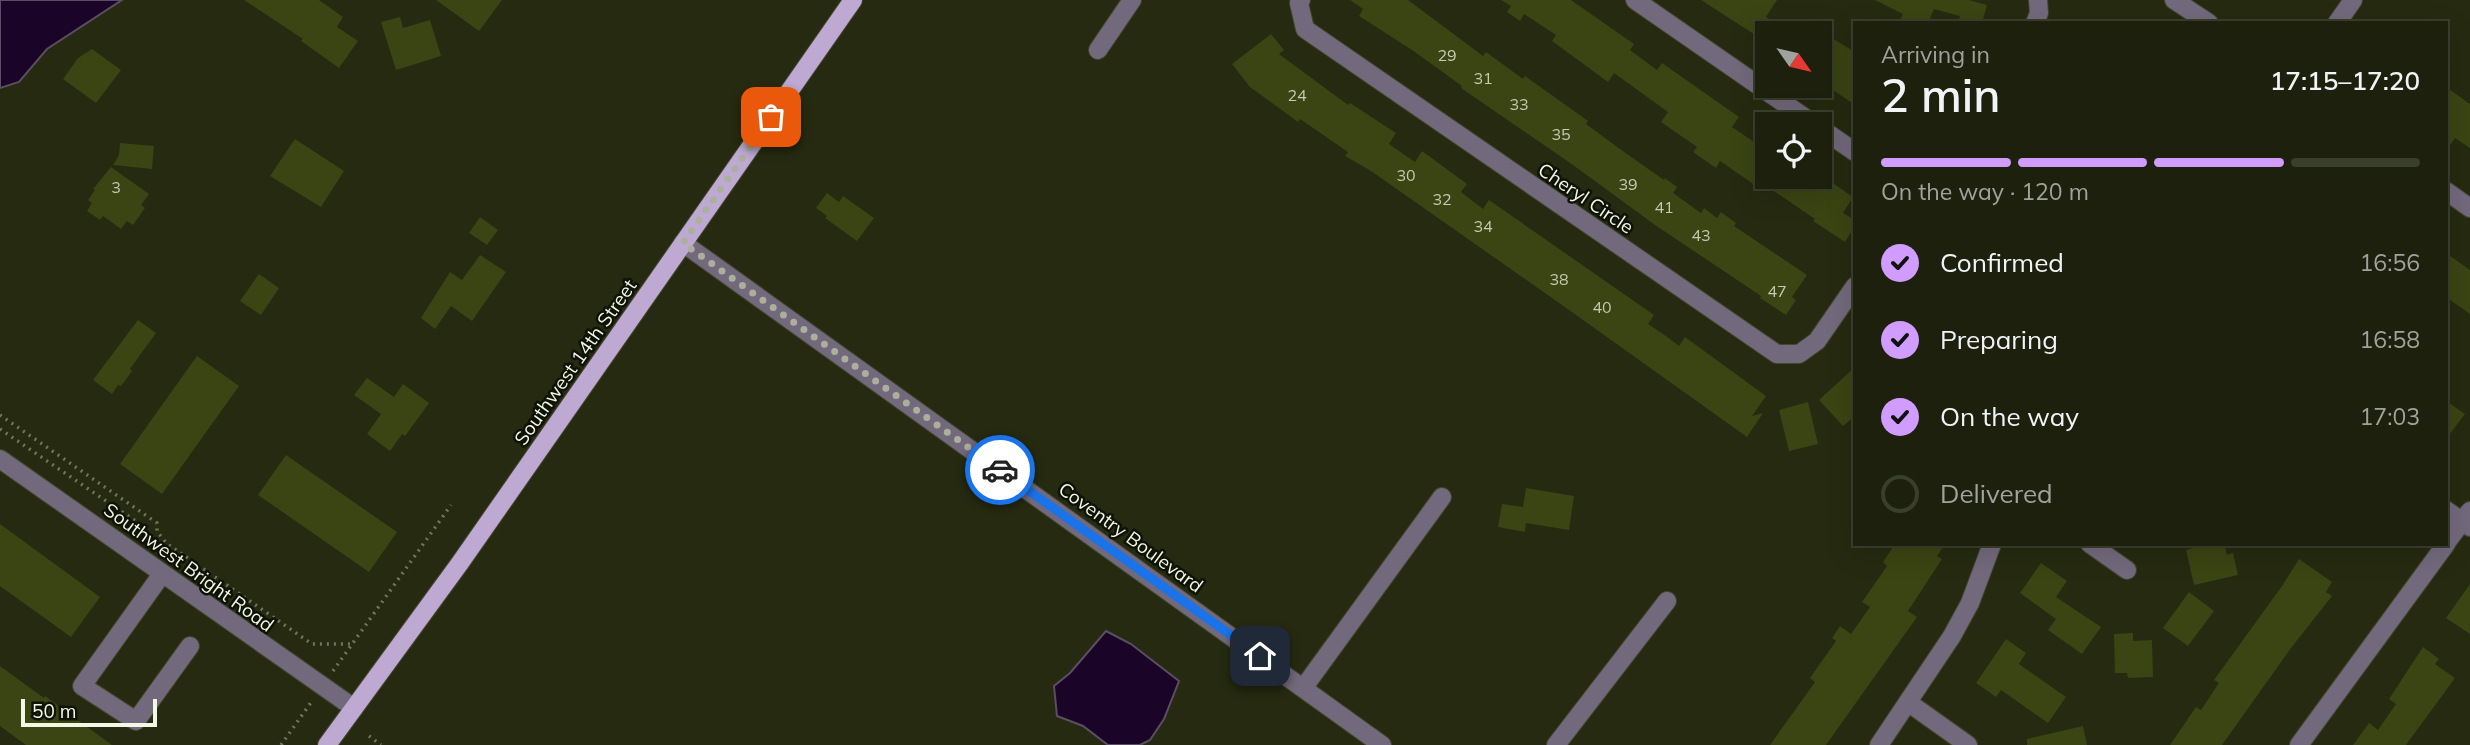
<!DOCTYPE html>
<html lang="en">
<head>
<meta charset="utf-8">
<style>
  :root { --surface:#1c200c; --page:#292d1a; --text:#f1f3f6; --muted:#a0a39d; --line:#3a3e2d; --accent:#d09dff }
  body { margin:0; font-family:Mulish,sans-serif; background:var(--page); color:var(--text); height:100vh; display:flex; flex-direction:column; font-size:26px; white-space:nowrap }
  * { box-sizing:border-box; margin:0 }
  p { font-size:23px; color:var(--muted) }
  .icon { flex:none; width:38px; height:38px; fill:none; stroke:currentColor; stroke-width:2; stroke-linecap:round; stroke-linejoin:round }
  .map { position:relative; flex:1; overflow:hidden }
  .sheet { position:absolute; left:1853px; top:21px; width:595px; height:525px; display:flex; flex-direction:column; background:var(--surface); border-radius:0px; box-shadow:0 7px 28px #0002,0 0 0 2px var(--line) }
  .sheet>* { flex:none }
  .needle { width:46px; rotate:124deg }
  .buttons { position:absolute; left:1755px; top:21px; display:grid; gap:14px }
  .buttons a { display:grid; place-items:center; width:77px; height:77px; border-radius:0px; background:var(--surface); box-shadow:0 7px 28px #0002,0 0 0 2px var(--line); font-size:35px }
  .scale { position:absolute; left:21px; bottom:18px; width:136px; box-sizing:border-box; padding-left:7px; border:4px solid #f3f7e7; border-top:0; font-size:19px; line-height:24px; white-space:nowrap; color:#f3f7e7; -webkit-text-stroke:5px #0f1207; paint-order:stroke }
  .pin { position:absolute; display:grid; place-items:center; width:60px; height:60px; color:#fff; margin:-30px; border-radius:14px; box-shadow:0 4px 10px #0006 }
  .courier { position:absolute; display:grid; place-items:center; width:70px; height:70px; margin:-35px; border:5px solid #1a73e8; border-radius:50%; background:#fff; color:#222; box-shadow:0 2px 9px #0007 }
  .head em { font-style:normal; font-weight:600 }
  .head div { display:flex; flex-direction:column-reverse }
  .head { display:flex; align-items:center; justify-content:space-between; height:119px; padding:0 28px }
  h1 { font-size:46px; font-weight:600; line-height:52px }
  .bar { display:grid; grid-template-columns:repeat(4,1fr); gap:10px 7px; align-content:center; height:84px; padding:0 28px }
  .bar i { height:9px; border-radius:5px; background:var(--line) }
  .bar .on { background:var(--accent) }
  .bar p { grid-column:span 4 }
  ol { padding:0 28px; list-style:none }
  li { display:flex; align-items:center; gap:21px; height:77px }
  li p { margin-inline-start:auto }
  li .icon { padding:7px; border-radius:50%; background:var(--accent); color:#111; stroke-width:4 }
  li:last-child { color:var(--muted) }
  li i { width:38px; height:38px; border:4px solid var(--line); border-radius:50% }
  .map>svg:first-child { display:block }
  .water { fill:#1a0529; stroke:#5b4e62; stroke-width:2 }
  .building { fill:#3b4413 }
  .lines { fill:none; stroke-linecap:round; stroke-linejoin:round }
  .minor-casing { stroke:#42472e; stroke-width:20 }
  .major-casing { stroke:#42472e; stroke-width:20 }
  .path { stroke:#70755f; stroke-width:3.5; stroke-dasharray:2 5; stroke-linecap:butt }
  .minor { stroke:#72697c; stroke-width:18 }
  .major { stroke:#bda9d2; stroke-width:18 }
  .done { stroke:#abaf9c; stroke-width:7; stroke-dasharray:0 12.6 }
  .route { stroke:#1a73e8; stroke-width:9 }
  .labels { text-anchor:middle; stroke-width:5; stroke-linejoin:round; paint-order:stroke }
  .number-label { font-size:16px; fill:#c5cab2 }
  .street-label { font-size:19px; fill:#f3f7e7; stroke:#0f1207 }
</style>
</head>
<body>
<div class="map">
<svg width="2470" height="745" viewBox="0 0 2470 745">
  <rect width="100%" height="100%" fill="#252a10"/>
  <g class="water">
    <path d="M0,0H122L47,49L19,82L0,88Z"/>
    <path d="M1106,631L1131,644L1179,681L1164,719L1150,740L1140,745H1108L1083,726L1057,716L1054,686L1070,673Z"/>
  </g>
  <g class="building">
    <path d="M244,0H319L343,17L337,27L358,41L339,68L301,41L303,39Z"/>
    <path d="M436,0H502L479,31Z"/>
    <path d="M1350,0H1408L1483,56L1486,52L1523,79L1525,76L1588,121L1586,124L1620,149L1664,180L1665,178L1677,187L1673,193L1701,213L1704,208L1717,218L1721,212L1736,223L1734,226L1807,275L1792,297L1796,300L1786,315L1760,298L1761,296L1655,225L1573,165L1461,88L1462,86L1412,50L1359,16L1363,9Z"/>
    <path d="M1501,0H1571L1634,44L1630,50L1657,70L1662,63L1739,117L1732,127L1757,144L1768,129V177H1824L1853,197L1843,213L1855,220V226L1845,242L1813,221L1815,219L1765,185L1762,190L1720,161L1716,168L1693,152L1697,147L1661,122L1668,112L1614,73L1608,82L1552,41L1556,35L1524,14L1520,21L1507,12L1511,6Z"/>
    <path d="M1701,0H1777L1766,17L1789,33H1767L1763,40Z"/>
    <path d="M1875,0H1969L1987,5L1982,23H1958L1960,16L1934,9L1928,23H1899L1903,14Z"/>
    <path d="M400,17L403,28L430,20L441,56L396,70L381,22Z"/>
    <path d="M1820,31L1855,52V105L1820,81Z"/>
    <path d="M1271,34L1284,50L1279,54L1348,105L1350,103L1396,133L1389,144L1415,162L1422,151L1467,184L1461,192L1483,209L1489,200L1654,315L1648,324L1666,336L1679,346L1685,337L1766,396L1752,416L1763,413L1747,437L1562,305L1371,171L1345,156L1348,152L1300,119L1298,122L1250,87L1232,64Z"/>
    <path d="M92,49L121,70L96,103L63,79L78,58Z"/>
    <path d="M2446,87L2470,104V148L2455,138L2446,151Z"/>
    <path d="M295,139L344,171L321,207L270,176Z"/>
    <path d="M120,143L154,146L152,169L113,165L119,155Z"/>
    <path d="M111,167L149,194L141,205L145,208L133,225L127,221L121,229L103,216L100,220L87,211L92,203L88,200L95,190L93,189Z"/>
    <path d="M827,193L839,202L843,196L874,218L857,241L825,218L827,216L816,208Z"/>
    <path d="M480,217L498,230L487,245L469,233Z"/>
    <path d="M2446,253L2470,270V314L2446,297Z"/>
    <path d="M480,255L506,272L472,321L451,306L435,329L421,318L450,272L462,280Z"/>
    <path d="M259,274L279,288L261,315L240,301Z"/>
    <path d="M138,320L156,333L130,369L132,371L121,386L118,385L112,394L93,380Z"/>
    <path d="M197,356L239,386L162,494L120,464Z"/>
    <path d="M1855,367V416L1843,426L1819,400Z"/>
    <path d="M367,378L394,397L403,384L429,403L405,436L402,434L390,451L367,434L381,414L354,395Z"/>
    <path d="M2446,401L2465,414L2446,439Z"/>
    <path d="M1808,402L1818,444L1789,451L1779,410Z"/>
    <path d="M286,455L397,532L369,572L258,495Z"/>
    <path d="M1526,488L1574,496L1569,530L1526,523L1525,532L1498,527L1502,504L1523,507Z"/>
    <path d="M0,524L100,597L71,637L0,586Z"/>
    <path d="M1895,544H1945L1937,556L1942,559L1908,611L1917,617L1826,745H1770L1815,682L1810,678L1836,641L1832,638L1840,626L1851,634L1870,607L1862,602L1887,566L1883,562Z"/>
    <path d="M2208,544H2224L2227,555L2233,553L2238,575L2194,585L2186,550Z"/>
    <path d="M2299,559L2332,582L2326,592L2332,596L2291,648L2222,745H2170L2196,707L2201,710L2219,683L2214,680L2282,586Z"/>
    <path d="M2041,563L2067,581L2056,597L2101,627L2082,654L2048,630L2056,619L2020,593Z"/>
    <path d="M2470,584V634L2446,618Z"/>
    <path d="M2189,592L2214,611L2188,646L2163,628Z"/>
    <path d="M2133,633V641L2152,640L2153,677L2128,678L2127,673H2115L2114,634Z"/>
    <path d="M2006,639L2026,653L2019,664L2066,697L2048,723L2001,690L1996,697L1976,683Z"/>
    <path d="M2423,647L2439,659L2435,664L2455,678L2406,745H2353L2369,723L2378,730L2396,704L2389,699Z"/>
    <path d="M0,666L44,698L45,696L112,745H26L0,726Z"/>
    <path d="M2083,726L2087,745H2027V739Z"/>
  </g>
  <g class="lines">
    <defs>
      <g id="minor">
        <path d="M1301,0L1299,3L1305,29L1777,354H1799L1817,341L1855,286"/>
        <path d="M1635,0L1814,124"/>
        <path d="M2174,0L2209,23"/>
        <path d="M2035,23L2039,13L2038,0"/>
        <path d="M2337,23L2353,0"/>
        <path d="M1098,50L1132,0"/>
        <path d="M1820,128L1855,152"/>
        <path d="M2446,191L2470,208"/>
        <path d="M683,243L1382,745"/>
        <path d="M0,459L354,708"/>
        <path d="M2446,510L2470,527"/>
        <path d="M2446,543L2470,511"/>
        <path d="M2090,544L2127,570"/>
        <path d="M162,574L82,686L136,721L190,646"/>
        <path d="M1304,687L1442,497"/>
        <path d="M1909,703L1968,745"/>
        <path d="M1556,745L1667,601"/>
        <path d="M1879,745L1952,636L1970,603L1992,544"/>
        <path d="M2299,745L2446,544"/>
      </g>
      <path id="major" d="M327,745L460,563L853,0"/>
    </defs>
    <use href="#minor" class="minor-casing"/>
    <use href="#major" class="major-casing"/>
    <g class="path">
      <path d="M0,415L157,523V531L166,543L312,644H352"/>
      <path d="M0,429L137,522"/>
      <path d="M333,671L451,505"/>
      <path d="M369,736L381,745"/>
      <path d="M281,745L312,701"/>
    </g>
    <use href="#minor" class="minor"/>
    <use href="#major" class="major"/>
  </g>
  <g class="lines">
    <path class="done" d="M771,117L683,243L1000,470"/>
    <path class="route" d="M1000,470L1260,656"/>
  </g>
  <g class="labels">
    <g class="number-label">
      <text x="1447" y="61">29</text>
      <text x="1483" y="84">31</text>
      <text x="1297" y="101">24</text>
      <text x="1519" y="110">33</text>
      <text x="1561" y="140">35</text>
      <text x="1406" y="181">30</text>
      <text x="1628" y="190">39</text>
      <text x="116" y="193">3</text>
      <text x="1442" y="205">32</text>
      <text x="1664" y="213">41</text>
      <text x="1483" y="232">34</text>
      <text x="1701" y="241">43</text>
      <text x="1559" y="285">38</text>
      <text x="1777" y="297">47</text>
      <text x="1602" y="313">40</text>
    </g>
    <g class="street-label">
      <text transform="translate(1586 198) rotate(34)" y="7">Cheryl Circle</text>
      <text transform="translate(575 362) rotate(-55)" y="7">Southwest 14th Street</text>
      <text transform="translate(1131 537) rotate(36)" y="7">Coventry Boulevard</text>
      <text transform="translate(189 567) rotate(36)" y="7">Southwest Bright Road</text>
    </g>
  </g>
</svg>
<div class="buttons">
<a><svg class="needle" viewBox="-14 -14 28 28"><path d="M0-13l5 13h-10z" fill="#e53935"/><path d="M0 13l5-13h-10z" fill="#a0a39d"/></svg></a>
<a><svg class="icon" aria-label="locate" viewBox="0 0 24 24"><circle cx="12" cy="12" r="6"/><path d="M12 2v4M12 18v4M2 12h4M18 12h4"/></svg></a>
</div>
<div class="scale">50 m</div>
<div class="pin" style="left:771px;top:117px;background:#ea580c"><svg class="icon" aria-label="bag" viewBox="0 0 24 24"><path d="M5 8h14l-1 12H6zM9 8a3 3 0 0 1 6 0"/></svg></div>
<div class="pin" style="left:1260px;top:656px;background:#1f2937"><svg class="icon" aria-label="home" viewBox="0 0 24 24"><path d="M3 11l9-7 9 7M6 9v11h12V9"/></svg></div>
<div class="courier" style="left:1000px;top:470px"><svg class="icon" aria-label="car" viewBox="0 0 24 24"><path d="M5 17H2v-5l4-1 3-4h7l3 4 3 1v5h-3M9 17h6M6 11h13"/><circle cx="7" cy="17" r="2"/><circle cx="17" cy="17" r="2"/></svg></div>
<section class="sheet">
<div class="head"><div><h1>2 min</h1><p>Arriving in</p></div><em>17:15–17:20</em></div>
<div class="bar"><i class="on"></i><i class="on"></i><i class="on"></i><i></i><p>On the way · 120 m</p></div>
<ol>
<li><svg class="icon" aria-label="check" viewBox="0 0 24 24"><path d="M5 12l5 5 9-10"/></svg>Confirmed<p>16:56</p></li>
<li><svg class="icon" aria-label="check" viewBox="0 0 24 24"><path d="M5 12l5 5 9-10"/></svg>Preparing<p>16:58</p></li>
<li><svg class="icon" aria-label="check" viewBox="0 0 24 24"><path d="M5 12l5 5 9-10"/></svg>On the way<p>17:03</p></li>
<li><i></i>Delivered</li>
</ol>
</section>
</div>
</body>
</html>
